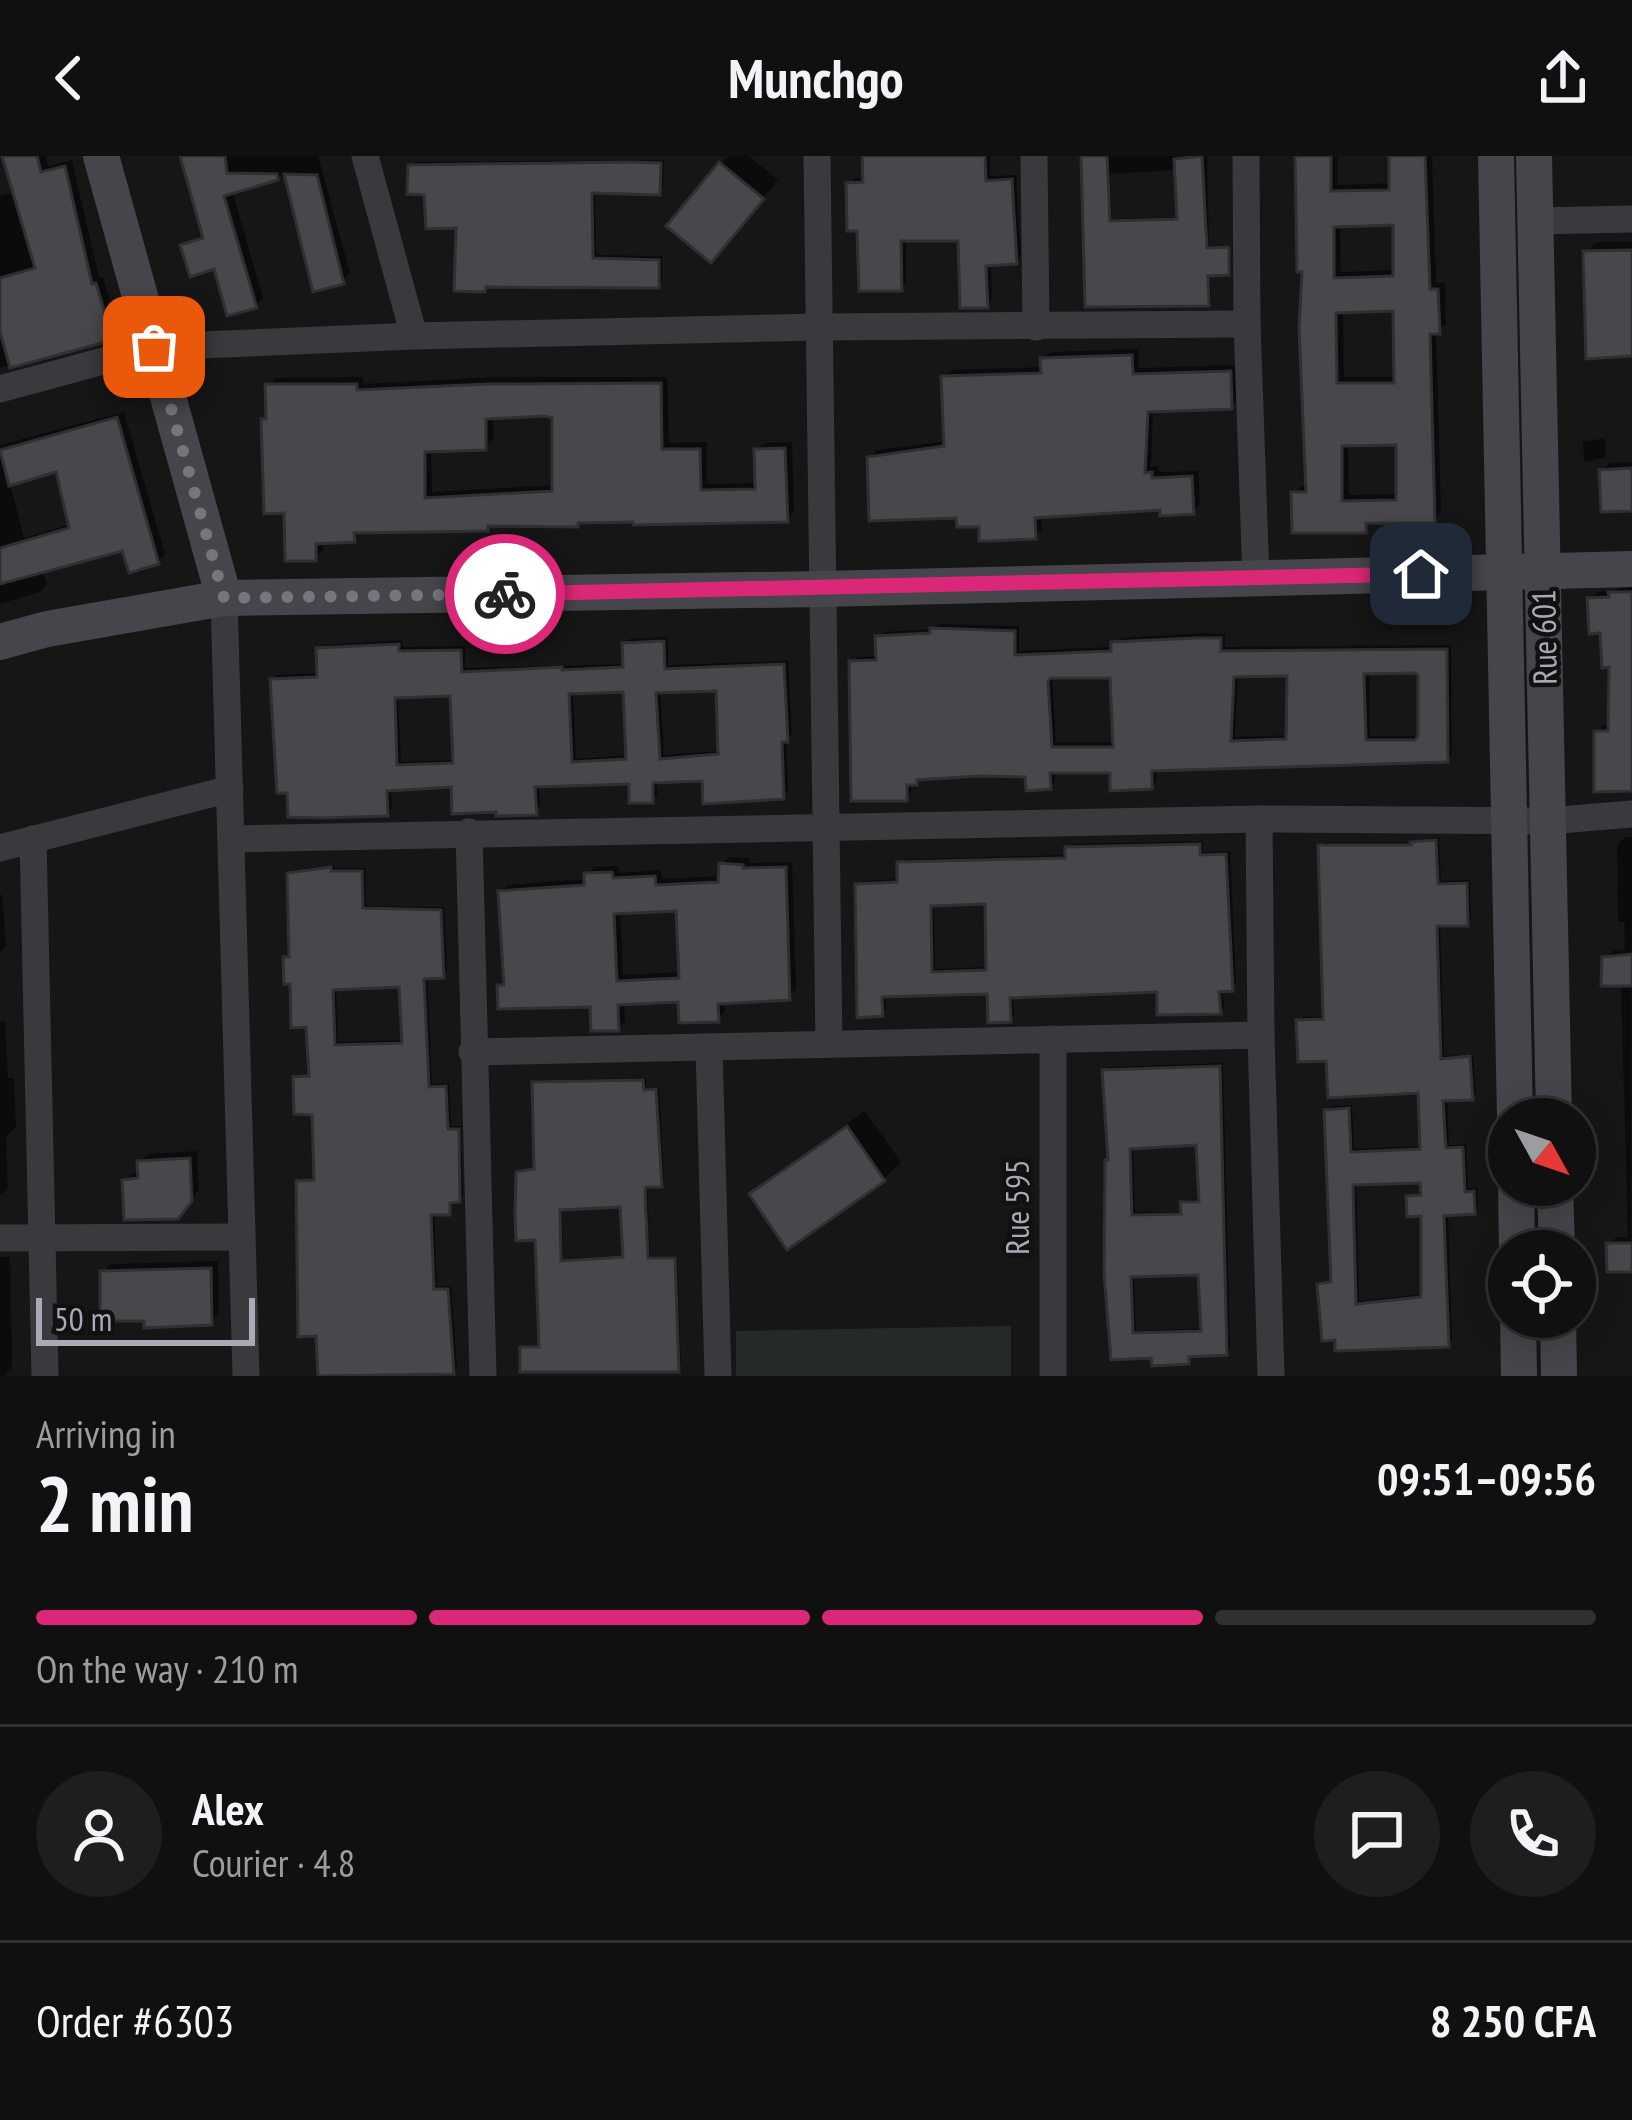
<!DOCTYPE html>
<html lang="en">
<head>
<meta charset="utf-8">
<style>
  :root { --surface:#101011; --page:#1e1e1f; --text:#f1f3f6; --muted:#9c9d9f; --line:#303031; --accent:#db2777 }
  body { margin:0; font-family:"PT Sans Narrow",sans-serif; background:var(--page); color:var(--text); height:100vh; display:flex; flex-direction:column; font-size:45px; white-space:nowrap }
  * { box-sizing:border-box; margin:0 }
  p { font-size:39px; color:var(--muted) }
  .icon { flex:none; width:66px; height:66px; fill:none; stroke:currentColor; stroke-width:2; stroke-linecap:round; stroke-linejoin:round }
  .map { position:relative; height:1220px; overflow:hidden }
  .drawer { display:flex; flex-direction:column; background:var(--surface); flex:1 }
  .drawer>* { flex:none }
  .needle { width:78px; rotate:130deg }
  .controls { position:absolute; left:1488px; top:942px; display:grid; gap:24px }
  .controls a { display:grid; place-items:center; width:108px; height:108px; border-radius:50%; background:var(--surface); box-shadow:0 6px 30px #0003,0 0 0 3px var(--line); font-size:60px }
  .scale { position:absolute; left:36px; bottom:30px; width:219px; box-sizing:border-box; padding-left:12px; border:6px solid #a9aab6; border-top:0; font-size:33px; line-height:42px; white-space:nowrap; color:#a9aab6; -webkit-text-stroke:9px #111112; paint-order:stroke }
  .pin { position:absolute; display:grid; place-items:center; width:102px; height:102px; color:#fff; margin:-51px; border-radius:24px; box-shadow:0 6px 18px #0006 }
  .courier { position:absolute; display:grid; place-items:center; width:120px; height:120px; margin:-60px; border:9px solid #db2777; border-radius:50%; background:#fff; color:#222; box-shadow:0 3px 15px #0007 }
  .overview em { font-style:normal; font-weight:700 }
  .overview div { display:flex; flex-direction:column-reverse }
  .overview { display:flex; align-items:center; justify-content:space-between; height:204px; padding:0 36px }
  h1 { font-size:78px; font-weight:700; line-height:90px }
  .bar { display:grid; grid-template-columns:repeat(4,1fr); gap:18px 12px; align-content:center; height:144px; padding:0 36px }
  .bar i { height:15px; border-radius:9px; background:var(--line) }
  .bar .on { background:var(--accent) }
  .bar p { grid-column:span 4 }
  .line { display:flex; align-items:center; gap:30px; padding:0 36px; border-top:3px solid var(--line) }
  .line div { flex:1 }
  .round { display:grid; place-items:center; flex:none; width:126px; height:126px; border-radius:63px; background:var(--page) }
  header { display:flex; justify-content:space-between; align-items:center; height:156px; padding:0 36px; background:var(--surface); font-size:54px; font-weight:700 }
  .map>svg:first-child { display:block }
  .green { fill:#242b27 }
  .shadow { fill:#0007; fill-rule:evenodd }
  .building { fill:#48484c; stroke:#303033; stroke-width:3; fill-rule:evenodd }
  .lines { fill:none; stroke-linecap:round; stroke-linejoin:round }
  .street { stroke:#39393e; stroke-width:27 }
  .secondary { stroke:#45454b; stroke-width:36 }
  .done { stroke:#76767e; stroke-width:12; stroke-dasharray:0 21.6 }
  .route { stroke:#db2777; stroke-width:15 }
  .labels { text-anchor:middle; stroke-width:9; stroke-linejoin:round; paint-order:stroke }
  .street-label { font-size:33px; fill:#a9aab6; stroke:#111112 }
</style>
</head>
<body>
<header><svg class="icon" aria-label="back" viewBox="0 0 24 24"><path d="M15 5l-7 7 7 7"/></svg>Munchgo<svg class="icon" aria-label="share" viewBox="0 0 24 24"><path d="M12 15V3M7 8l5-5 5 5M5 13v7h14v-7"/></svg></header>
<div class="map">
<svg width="1632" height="1220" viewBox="0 0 1632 1220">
  <rect width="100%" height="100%" fill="#161617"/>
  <path class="green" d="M1011,1170V1220H736V1175Z"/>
  <g class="shadow">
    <path d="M5,0H45L48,10L72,4L99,122L103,121L119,174L111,181L0,212V40L15,36Z"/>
    <path d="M184,0H318L350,117L342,125L316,133L287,18L232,34L263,142L256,149L216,109L184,90L205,78Z"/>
    <path d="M729,0H749L778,24L728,86L721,8Z"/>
    <path d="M865,0H990V20L1016,19L1021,100L1015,105L991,107L992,143L987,149L961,82H906V126L901,132L860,72L849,28L855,22H866Z"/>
    <path d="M1083,0H1207L1209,90L1231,89V113L1210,117L1211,144L1208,147L1088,148ZM1178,14L1180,61L1112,63L1110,18Z"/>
    <path d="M1297,0H1337L1338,29L1392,27L1391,0H1432L1436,127H1445L1446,168L1436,175L1441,356L1433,364L1373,366L1365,374L1294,337L1302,330L1309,329L1305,113ZM1396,66V114L1341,116L1340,68ZM1396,152L1397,221H1344L1343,154ZM1399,286V338L1349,339L1348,287Z"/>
    <path d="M664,4L663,31L659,36L595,34L596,99L662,100V125L657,129L489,128L484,133L459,68L426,36L411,11L415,6Z"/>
    <path d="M1596,86H1632V197L1586,97Z"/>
    <path d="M1138,193L1139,212L1237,209L1238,243L1231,250L1153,253L1151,311L1158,310L1159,316L1198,315L1200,348L1193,355L1163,351L1041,359L1042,373L1035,380L959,358L870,302L877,294L946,285L944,221L951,214L1044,211L1043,203L1051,196Z"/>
    <path d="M363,221V228L497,221H667L669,287L707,286V328L758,327L757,294L765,287L792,286L794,356L786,363L492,367L487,372L361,375L353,383L323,385V394L315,402L287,354L264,264L269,260L268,230L276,222ZM555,259V329L432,336L431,293L485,291L493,284V260Z"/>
    <path d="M124,256L165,398L157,406L124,391L43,414L47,428L40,436L0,448V289ZM58,313L71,368L24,382L10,327Z"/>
    <path d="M1605,282L1606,301L1584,306L1583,286Z"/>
    <path d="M1632,306V352L1602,315L1610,307Z"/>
    <path d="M1632,431V632L1597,576L1604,569H1611L1612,508L1590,443L1598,436Z"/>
    <path d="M939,468L1019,470V495L1114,491L1120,482L1204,477L1225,478V491L1451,489L1452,598L1446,603L1156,612V625L1151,630L1113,614H1054L1055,625L1050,631L1028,618L920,621L912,626L911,636L906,642L852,506L858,501L879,500L878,481L884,476L934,473ZM1369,515L1422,516L1419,580H1370ZM1290,517L1289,579L1235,581L1238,518ZM1052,519H1113L1116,586H1056Z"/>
    <path d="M668,481V509L788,505L792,578L786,584L788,635L782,640L705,622L657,624V639L652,644L632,625L539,628L540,651L535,656L454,628L391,631L392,652L387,657L273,524L278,519L320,517L319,493L324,489L402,484L403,491L465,490V512L626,508L625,488L630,483ZM718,532L721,595L664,599L660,534ZM626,533L629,599L576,603L573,535ZM453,537L456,604L401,606L398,539Z"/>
    <path d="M1439,681L1441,725L1470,724L1471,762L1467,767H1440L1444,900L1473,898L1476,937L1472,941L1447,942L1449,989L1466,988L1468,1033L1477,1032L1478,1050L1474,1055L1448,1057L1452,1184L1448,1188L1338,1192L1320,1129L1334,1123L1327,955L1331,950L1352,949L1354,993L1423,990L1421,934L1329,902L1299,865L1303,861L1326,860L1321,690L1325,686H1415ZM1423,1024L1424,1036L1409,1041L1424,1057V1138L1359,1145L1356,1026Z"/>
    <path d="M1625,681H1632L1631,1198V1113L1609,1088L1617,1081H1628L1621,827L1605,802L1613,795L1625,793L1624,766H1618L1617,689Z"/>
    <path d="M1203,685V696L1230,695L1236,828L1222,833L1224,850L1219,855L1160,832L1013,838L1014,859L1010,863L990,834L885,838L886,853L881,858L858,729L862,725L900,723V708L905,703L1068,699L1073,688ZM988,745V811L935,813L934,747Z"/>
    <path d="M729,701L749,702V707L792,706L796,833L789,841L724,844L725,855L717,863L681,843L624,846L625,865L618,872L593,848L500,830L506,824L501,736L508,729L587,723L594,711L618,710L619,717L661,714L662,723L721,720V708ZM679,752L682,816L623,819L620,755Z"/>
    <path d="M334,709V712H365L366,750L444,751L447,815L427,819L432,928L449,927L451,970H461L463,1039L453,1043L449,1056H434L437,1130H451L457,1211L453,1215L321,1220L299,1026L316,1022L315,956L296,922L312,918L309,868L286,802L292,797L290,718L294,714ZM402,828L405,884L338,886L336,831Z"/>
    <path d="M2,738L6,790L0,796V739Z"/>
    <path d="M0,865H5L8,922H14L16,971L6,981L8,1032L0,1039Z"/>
    <path d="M1223,907L1230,1192L1226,1196L1192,1198L1188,1205L1154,1199L1114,1201L1111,1002L1105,915L1109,911ZM1199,986L1202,1043L1187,1044L1184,1056H1135L1133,990ZM1201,1116L1204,1172L1136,1175L1134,1118Z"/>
    <path d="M646,922V932L659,931L664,1025L647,1028L650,1100H677L681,1209L678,1213L523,1192L542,1189L538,1081L519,1018L537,1012L535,927L539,924ZM623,1048L626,1099L563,1103L562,1051Z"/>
    <path d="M865,955L901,1006L884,1023L753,1039L770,1022Z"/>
    <path d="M197,995L199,1034L185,1051L125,1025L133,1017L140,1016V1006L148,998Z"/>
    <path d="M0,1101H10L12,1212L4,1220H0Z"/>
    <path d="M218,1105L219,1157L211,1166L103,1116L111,1108Z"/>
  </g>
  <g class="building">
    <path d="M2,0H37L41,16L65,10L92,128L96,127L113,184L10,212L0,176V122L35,112Z"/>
    <path d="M180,0H225L227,17L277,18L278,24L224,40L257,152L227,160L214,113L190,121L180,89L203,82Z"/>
    <path d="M862,0H985L986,25L1012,23L1017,108L986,110L988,152H960L958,85H901L902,135H859L857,75H847L846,27L863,26Z"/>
    <path d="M1081,0H1107L1110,65L1177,63L1174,3L1202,0L1207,92L1229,91V119L1208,120L1209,150L1085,151Z"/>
    <path d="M1295,0H1331V35L1389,34V0H1425L1430,133H1438L1440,178H1430L1435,367H1366V377H1292L1291,336H1306L1299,172L1302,116H1297ZM1393,69V120L1334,122V71ZM1393,155L1394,227H1337L1336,157ZM1396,289V344L1342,345V290Z"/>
    <path d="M629,6L661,7L660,39L592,37L593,102L659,104V132L486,131L485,136L454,135L456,72L426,73L424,39L407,38L408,9Z"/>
    <path d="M719,6L764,43L711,107L666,70Z"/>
    <path d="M284,18L317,19L344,128L313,136Z"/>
    <path d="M1632,94V200L1586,203L1583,95Z"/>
    <path d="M1132,199L1133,218L1231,215L1232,253L1148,256L1145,317L1152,316V322L1192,320L1194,358L1160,360V354L1035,362L1036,383L990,385H979V371H957L956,362L869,365L867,301L944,290L941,220L1041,217L1040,202Z"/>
    <path d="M661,227L662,293H700L701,334L755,333L754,293L785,292L788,366L633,369V366L578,367V371L488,370V375L354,377L355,386L316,388V405H285L284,357L264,358L261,263H266L265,228H357V234L488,228ZM545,260L552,262V335L425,342V296L486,294V263Z"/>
    <path d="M117,261L159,408L129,417L122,395L0,428V392L69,372L56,316L9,330L0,294Z"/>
    <path d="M1632,312V355L1601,356L1599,314Z"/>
    <path d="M1608,436H1632V635L1594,636V575H1608L1609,511L1602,512L1600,477L1589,478L1587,442L1609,441Z"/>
    <path d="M930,472L1015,475V499L1111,495V486L1196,482H1221V495L1447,493L1448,606L1152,615V633L1110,635V617H1050L1051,633L1026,635L1025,621L978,620L917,624V629H907V645H851L849,505L876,504L875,480L930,477ZM1415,517L1418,519V580L1415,584H1366L1364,518ZM1287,520L1286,583L1231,585L1234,521ZM1051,522H1110L1113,591H1052L1048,525Z"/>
    <path d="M664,485L665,513L784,508L788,586H782L784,643L703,648L702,625L653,627V647H629V628L535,631L537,659L496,660V656L452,658L451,631L387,635L388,660L321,662L288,661L287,637H277L270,523L317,521L316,492L399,488V495L461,494L462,516L562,511V514L623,511L622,487ZM716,535L718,598L660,603L656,537ZM623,536L626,603L572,606L569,538ZM450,540L453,607L397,609L395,542Z"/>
    <path d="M1436,684L1438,728L1467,727L1468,770H1437L1441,903L1470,900L1473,944L1443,945L1446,992L1463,991L1465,1036L1474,1035L1475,1058L1444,1060L1449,1191L1335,1195V1184L1322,1185L1317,1128L1331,1126L1324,954L1349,952L1351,996L1420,993L1418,937L1328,942L1326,905L1298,906L1296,864L1323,863L1318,689H1411L1410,686ZM1420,1027L1421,1039L1406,1040L1407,1061L1421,1060V1141L1356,1148L1353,1029Z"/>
    <path d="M1200,688V699L1226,698L1233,835L1219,836L1221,858L1157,859V836L1010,842L1011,866L988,867L987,838L882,841L883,860L857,862L855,728L897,726V706L1065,702V691ZM985,748L986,814L932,816L931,750Z"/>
    <path d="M719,707L743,709V712L786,711L790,844L718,848L719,866L679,867L678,846L618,849L619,875H591L590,851L498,853L497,829H504L498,735L584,729V717L612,716L613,722L655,720L656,729L718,726ZM676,755L679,822L617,825L614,758Z"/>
    <path d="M331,711V715H362L363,752L441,754L444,822L424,823L429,931L446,930L448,973H459L460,1046L450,1047V1059H431L434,1133H448L454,1218L318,1220L316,1180L298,1181L296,1025L314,1024L312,959L294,958L293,921L309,920L306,871L291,872L290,828H284L283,801H289L287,717ZM399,831L402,887L335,889L333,834Z"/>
    <path d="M1632,798V830H1601L1602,801Z"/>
    <path d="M1220,910L1227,1199L1189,1201V1208L1152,1210L1151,1202L1111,1204L1104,1117L1105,1004H1108L1102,914ZM1196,989L1199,1046H1180L1181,1058L1132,1059L1130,993ZM1198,1119L1201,1175L1133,1177L1131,1121Z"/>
    <path d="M643,924L644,934L656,933L662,1031H646L645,1035L648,1102H675L679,1216H520V1191H539L535,1084L516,1085L515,1059L516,1016L534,1013L532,926ZM620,1051L623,1101L561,1105L560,1054Z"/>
    <path d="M847,970L885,1025L787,1094L749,1038Z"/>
    <path d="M190,1002L192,1045L178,1063L124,1064L122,1024L138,1022L137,1005Z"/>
    <path d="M1606,1087H1632V1116H1607Z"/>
    <path d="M211,1112L212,1169L144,1172V1165H100V1115Z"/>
  </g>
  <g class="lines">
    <g class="street">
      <path d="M365,0L414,180"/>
      <path d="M817,0L829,888"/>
      <path d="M1034,0L1036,171"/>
      <path d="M1246,0L1247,168L1256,423"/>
      <path d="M1535,65L1632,63"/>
      <path d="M0,233L155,191L414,180L819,171L1247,168"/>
      <path d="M224,442L246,1220"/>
      <path d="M1259,663L1261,879L1271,1220"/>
      <path d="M469,676L483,1220"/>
      <path d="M33,683L45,1220"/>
      <path d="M231,683L1259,663L1548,665L1632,658"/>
      <path d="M0,692L230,633"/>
      <path d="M709,891L718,1220"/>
      <path d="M472,896L1261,879"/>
      <path d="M0,1082L242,1081"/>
      <path d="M1053,1220V883"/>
    </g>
    <g class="secondary">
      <path d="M101,0L224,442"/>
      <path d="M1496,0L1515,963"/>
      <path d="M1534,0L1554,963"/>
      <path d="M0,486L47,473L224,442L822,433L1632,413"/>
      <path d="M1516,1029L1517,1095"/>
      <path d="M1555,1029L1557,1095"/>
      <path d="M1518,1161L1519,1220"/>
      <path d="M1558,1161L1559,1220"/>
    </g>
  </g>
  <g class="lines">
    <path class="done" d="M154,191L224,442L505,438"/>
    <path class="route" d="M505,438L1421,418"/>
  </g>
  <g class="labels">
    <g class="street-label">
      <text transform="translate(1544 481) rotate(-91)" y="12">Rue 601</text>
      <text transform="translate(1017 1051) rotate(-90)" y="12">Rue 595</text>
    </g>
  </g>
</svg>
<div class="controls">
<a><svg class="needle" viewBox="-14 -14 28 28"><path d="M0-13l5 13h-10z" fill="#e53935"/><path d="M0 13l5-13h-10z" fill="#9c9d9f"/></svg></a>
<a><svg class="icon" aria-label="locate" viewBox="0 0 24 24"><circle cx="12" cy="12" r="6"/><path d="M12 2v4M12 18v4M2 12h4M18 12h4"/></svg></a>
</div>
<div class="scale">50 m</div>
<div class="pin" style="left:154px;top:191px;background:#ea580c"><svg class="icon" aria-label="bag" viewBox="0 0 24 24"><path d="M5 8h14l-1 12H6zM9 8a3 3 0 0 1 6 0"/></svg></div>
<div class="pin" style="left:1421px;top:418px;background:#1f2937"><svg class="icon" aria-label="home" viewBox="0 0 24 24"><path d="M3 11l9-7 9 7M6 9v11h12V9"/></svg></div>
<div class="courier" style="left:505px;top:438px"><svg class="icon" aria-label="bike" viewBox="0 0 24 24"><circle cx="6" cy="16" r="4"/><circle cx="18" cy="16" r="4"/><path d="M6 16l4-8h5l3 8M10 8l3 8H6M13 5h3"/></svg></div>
</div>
<section class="drawer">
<div class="overview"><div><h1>2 min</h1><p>Arriving in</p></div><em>09:51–09:56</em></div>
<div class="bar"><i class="on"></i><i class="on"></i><i class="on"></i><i></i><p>On the way · 210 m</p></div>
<div class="line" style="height:216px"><a class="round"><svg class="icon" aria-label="person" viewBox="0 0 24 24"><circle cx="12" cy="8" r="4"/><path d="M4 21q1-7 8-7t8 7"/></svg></a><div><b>Alex</b><p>Courier · 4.8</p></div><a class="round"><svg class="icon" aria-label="chat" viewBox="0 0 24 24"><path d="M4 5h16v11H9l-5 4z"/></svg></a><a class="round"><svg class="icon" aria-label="phone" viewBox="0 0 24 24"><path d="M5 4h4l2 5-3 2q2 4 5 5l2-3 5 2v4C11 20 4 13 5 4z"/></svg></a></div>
<div class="line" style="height:156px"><div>Order #6303</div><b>8 250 CFA</b></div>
</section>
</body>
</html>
